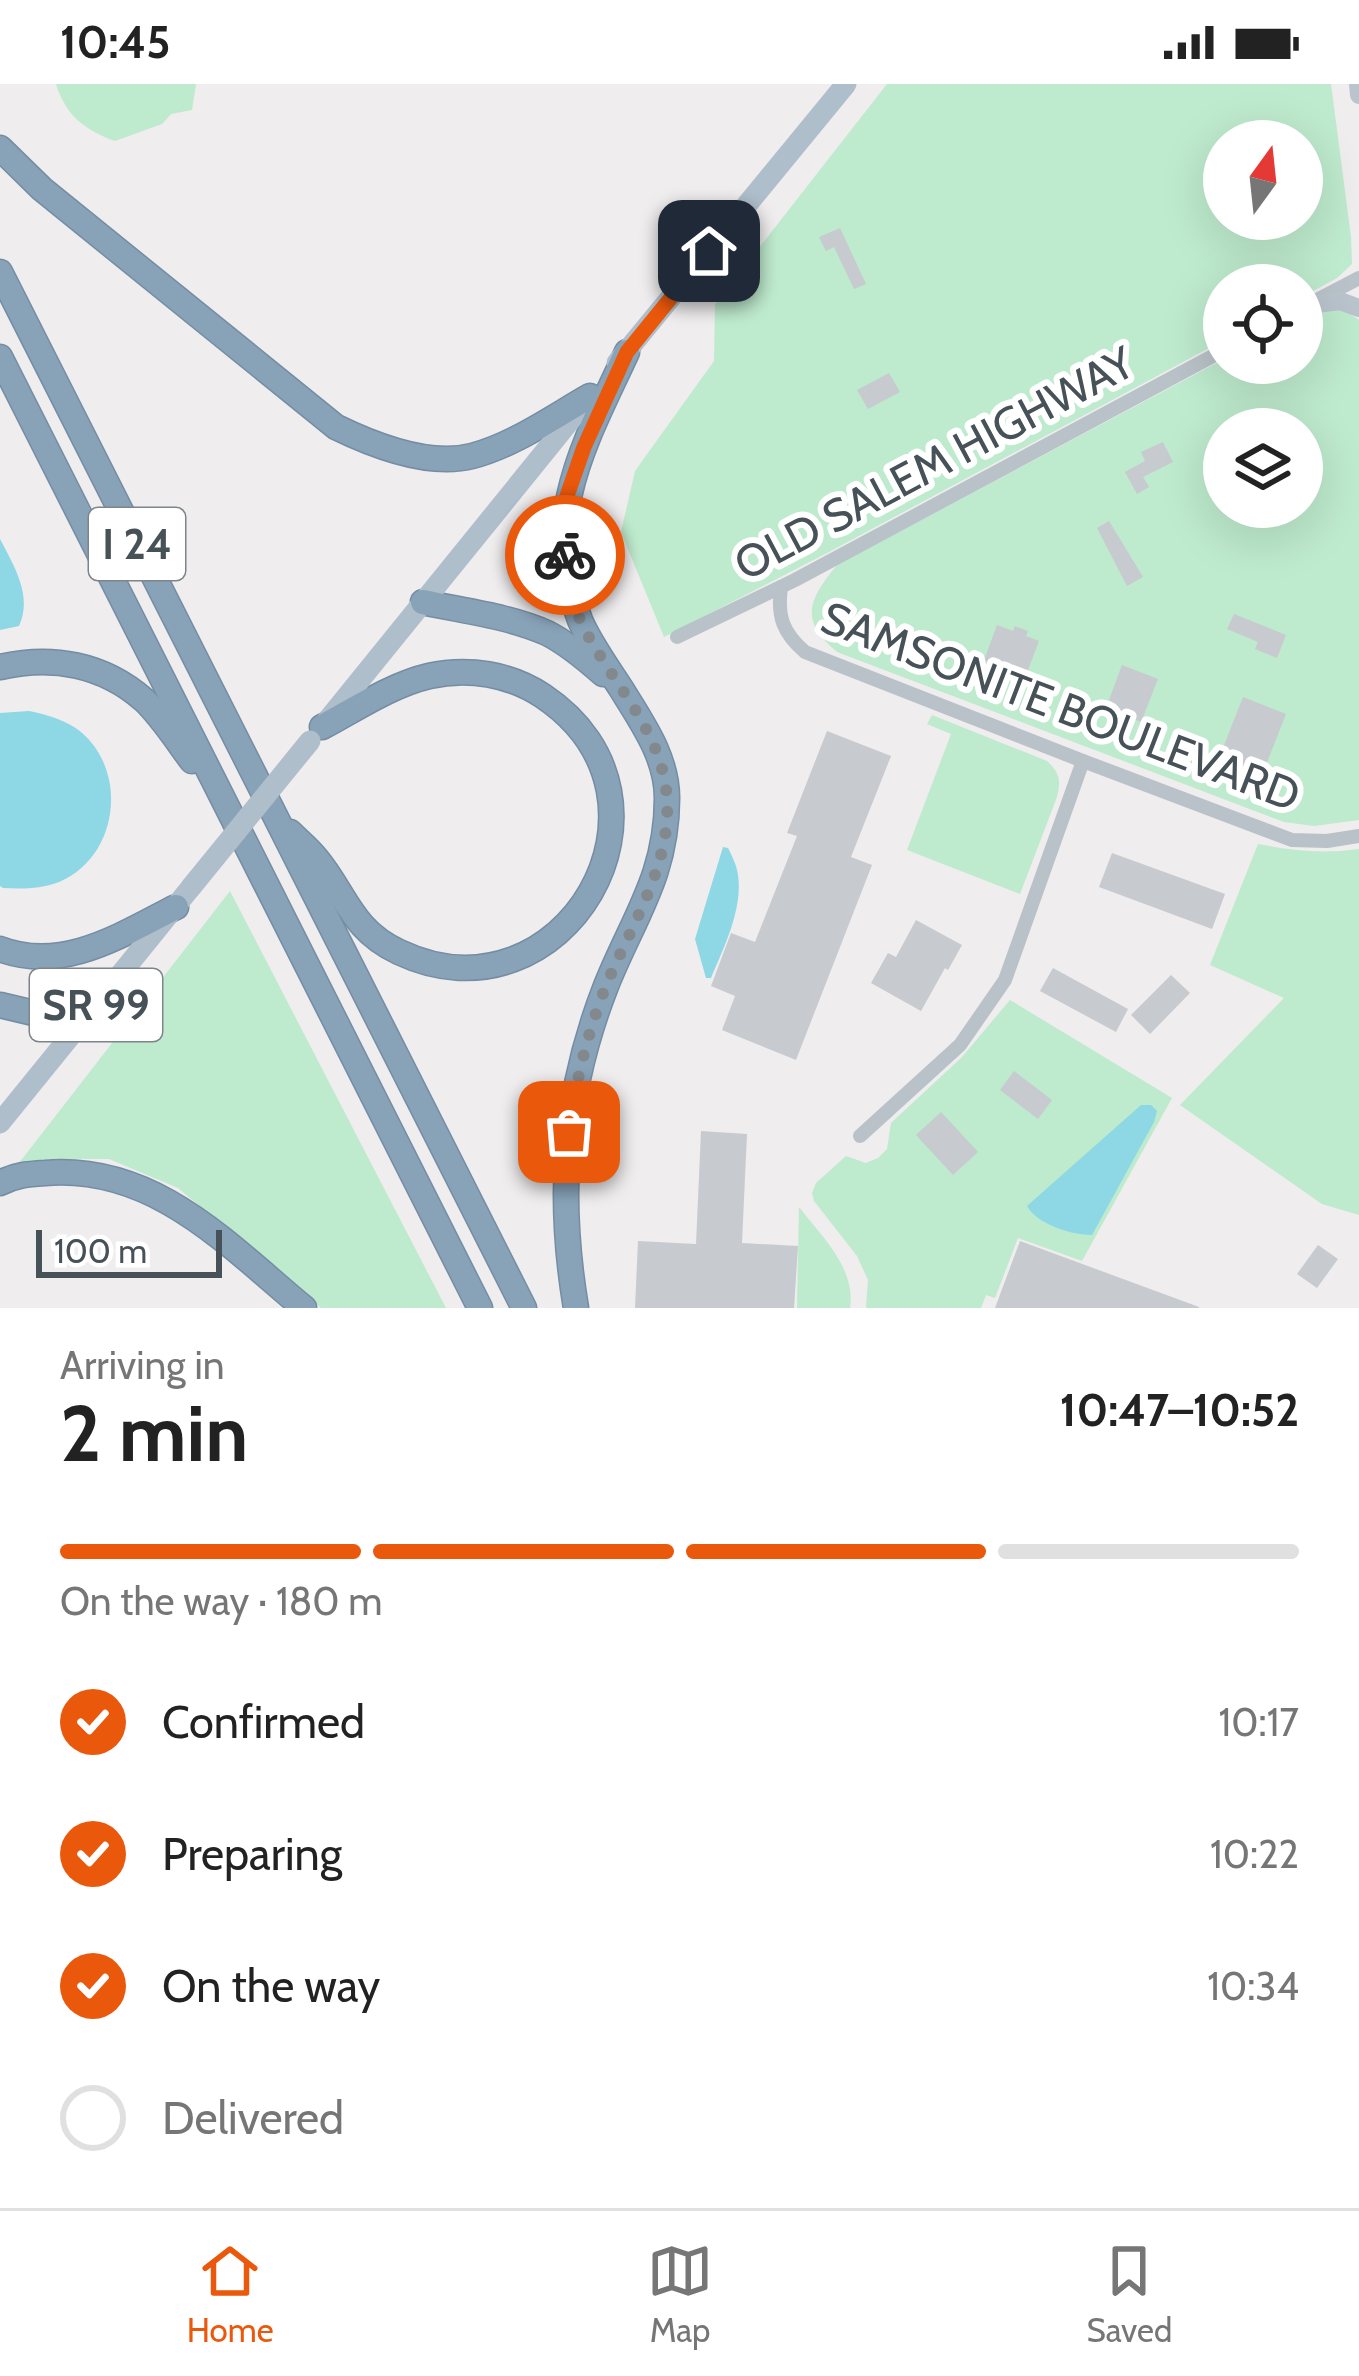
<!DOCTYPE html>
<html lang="en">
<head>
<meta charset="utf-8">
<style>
  :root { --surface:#fff; --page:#f6f6f6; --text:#222; --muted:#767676; --line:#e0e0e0; --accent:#ea580c }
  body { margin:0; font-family:Cabin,sans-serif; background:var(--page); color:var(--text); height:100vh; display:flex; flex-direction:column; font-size:45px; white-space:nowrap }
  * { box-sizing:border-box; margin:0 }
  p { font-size:39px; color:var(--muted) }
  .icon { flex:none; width:66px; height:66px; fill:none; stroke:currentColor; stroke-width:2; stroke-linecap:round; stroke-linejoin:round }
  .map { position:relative; height:1224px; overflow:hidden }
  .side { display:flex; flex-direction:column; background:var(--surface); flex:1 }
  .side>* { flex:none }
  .needle { width:78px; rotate:15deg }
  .controls { position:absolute; left:1203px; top:36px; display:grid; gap:24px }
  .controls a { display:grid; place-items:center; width:120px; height:120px; border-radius:50%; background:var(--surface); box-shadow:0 12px 48px #0002; font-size:60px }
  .scale { position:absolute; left:36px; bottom:30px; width:186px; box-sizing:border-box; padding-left:12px; border:6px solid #475158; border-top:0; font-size:33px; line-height:42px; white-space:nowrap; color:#475158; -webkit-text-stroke:9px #fff; paint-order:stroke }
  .pin { position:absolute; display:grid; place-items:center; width:102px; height:102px; color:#fff; margin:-51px; border-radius:24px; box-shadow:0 6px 18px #0006 }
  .courier { position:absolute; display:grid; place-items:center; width:120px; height:120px; margin:-60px; border:9px solid #ea580c; border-radius:50%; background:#fff; color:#222; box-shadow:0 3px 15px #0007 }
  .overview em { font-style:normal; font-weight:800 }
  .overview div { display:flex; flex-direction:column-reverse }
  .overview { display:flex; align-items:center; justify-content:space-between; height:204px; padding:0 60px }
  h1 { font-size:78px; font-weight:800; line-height:90px }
  .bar { display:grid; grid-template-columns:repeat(4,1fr); gap:18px 12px; align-content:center; height:144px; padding:0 60px }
  .bar i { height:15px; border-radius:9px; background:var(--line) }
  .bar .selected { background:var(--accent) }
  .bar p { grid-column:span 4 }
  ol { padding:0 60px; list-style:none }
  li { display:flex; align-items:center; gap:36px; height:132px }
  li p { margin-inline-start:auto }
  li .icon { padding:12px; border-radius:50%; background:var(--accent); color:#fff; stroke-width:4 }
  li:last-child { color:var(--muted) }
  li i { width:66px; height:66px; border:6px solid var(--line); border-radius:50% }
  .status { display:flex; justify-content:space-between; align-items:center; height:84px; padding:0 60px; background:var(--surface); direction:ltr }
  .status svg { height:33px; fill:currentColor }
  .menu { display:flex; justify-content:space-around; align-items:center; height:168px; border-top:3px solid var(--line); background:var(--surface); font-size:33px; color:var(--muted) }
  .menu a { display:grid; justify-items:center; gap:6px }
  .menu .selected { color:var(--accent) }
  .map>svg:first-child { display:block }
  .green { fill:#beeacd; fill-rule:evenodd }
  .water { fill:#8ed7e4 }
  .building { fill:#c7cacf }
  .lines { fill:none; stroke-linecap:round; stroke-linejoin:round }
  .motorway-casing { stroke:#748da4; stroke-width:27 }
  .minor { stroke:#b9c2c8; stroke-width:14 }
  .secondary { stroke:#bac4cd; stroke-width:18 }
  .primary { stroke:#aebeca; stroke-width:21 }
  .motorway { stroke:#88a2b8; stroke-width:24 }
  .primary-bridge { stroke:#aebeca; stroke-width:21 }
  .done { stroke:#82888c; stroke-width:12; stroke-dasharray:0 21.6 }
  .route { stroke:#ea580c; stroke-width:15 }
  .labels { text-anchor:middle; stroke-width:12; stroke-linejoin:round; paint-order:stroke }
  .shield { fill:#fff; stroke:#7e858a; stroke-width:3 }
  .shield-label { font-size:42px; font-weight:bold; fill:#475158 }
  .street-label { font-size:45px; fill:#475158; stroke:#fff }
</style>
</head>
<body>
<div class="status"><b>10:45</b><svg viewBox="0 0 49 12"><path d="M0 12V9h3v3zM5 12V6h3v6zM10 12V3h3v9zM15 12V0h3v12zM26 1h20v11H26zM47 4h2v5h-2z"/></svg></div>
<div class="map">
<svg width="1359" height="1224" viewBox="0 0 1359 1224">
  <rect width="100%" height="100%" fill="#efeded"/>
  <g class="green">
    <path d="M56,0H196L192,26L171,30L162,40L115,57C85,46 66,32 56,0Z"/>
    <path d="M887,0H1331L1351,153L1352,180L1337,194L1302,213V201H1224V256L829,468L664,553L621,448L635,387L714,277L715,220ZM1224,57H1302V135H1224Z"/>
    <path d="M1323,224L1343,225L1359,236V736L1314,742L1284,738L837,568C798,536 809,515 837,481L1224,275V279H1302V233ZM1224,345H1302V423H1224Z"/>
    <path d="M932,631L1047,677C1060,689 1061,696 1057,713L1020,810L907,766L951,650L927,640Z"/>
    <path d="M1258,760C1293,767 1323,770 1359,765V1131L1322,1120L1180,1021L1284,914L1210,881Z"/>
    <path d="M230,807L446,1224H321L178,1104L109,1075H51L19,1079Z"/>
    <path d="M1010,916L1172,1014L1082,1177L1018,1154L995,1214L986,1211L981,1224H866L868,1196L857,1172L814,1117L812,1109L816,1099L846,1072L866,1079L878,1074L887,1065L891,1039L962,973Z"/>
    <path d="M799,1123C822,1153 856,1184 850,1224H797Z"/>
  </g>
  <g class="water">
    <path d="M0,455C14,482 33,512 19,542L0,546Z"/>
    <path d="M29,627C48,631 66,636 81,648C129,689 118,773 59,798C40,805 23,805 3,804L0,802V629Z"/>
    <path d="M723,763L728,764C732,772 737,782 738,791C743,825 724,863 711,894H706L695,855Z"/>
    <path d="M1141,1021H1151L1157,1027L1154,1038L1092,1151C1071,1151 1037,1140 1027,1122Z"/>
  </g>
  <g class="building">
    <path d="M840,144L866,200L854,205L834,163L826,167L819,153Z"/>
    <path d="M889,289L900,308L868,325L857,306Z"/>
    <path d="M1163,358L1173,378L1143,393L1149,403L1137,410L1125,388L1145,377L1141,368Z"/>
    <path d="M1109,437L1143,493L1127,502L1097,444Z"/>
    <path d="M1234,530L1286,551L1277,574L1255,565L1258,558L1227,545Z"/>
    <path d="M997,541L1013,547L1015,542L1028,547L1026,552L1039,557L1023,599L983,579Z"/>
    <path d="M1122,581L1158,595L1141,638L1106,624Z"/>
    <path d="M1243,613L1286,630L1262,691L1219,674Z"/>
    <path d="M827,647L891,672L851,773L872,781L796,976L722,946L735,912L711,902L731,849L755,858L797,752L787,749Z"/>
    <path d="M1112,769L1225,810L1212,845L1099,803Z"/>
    <path d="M916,836L962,861L948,886L945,884L921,927L871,899L888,869L896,873Z"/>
    <path d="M1053,884L1128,925L1116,948L1040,907Z"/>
    <path d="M1171,891L1190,909L1150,950L1131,931Z"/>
    <path d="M1014,987L1052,1016L1038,1035L1000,1006Z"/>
    <path d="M941,1028L978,1068L953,1091L916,1051Z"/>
    <path d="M701,1047L747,1050L742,1159L798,1162L794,1224H635L638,1157L696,1160Z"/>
    <path d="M1020,1157L1199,1223V1224H995Z"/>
    <path d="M1318,1161L1338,1175L1317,1204L1297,1190Z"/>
  </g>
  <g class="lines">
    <defs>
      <g id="motorway">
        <path d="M0,64L42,105L336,343C375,362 429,383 472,372C514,361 553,333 590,312"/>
        <path d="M0,188L524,1224"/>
        <path d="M0,273L480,1224"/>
        <path d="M423,518C463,527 509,532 547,549C567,559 586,575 603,590"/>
        <path d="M0,583C52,571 103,580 144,616C162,633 177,657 192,677"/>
        <path d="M290,748C299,757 309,765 316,774C346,810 351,846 399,868C563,946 698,716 543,612C510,590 468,583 429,592C391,601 356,625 322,643"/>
        <path d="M0,865C63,889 121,851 176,823"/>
        <path d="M0,921L80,940"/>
        <path d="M0,1099C15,1091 28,1090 45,1089C154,1080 227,1160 304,1224"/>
        <path d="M576,1224C557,1111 564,1009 606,902C633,834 667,792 667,714C667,673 642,639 622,606C608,584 590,560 580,536C540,433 585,359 627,268"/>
      </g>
    </defs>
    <use href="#motorway" class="motorway-casing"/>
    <g class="minor">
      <path d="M1317,216L1359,194"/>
      <path d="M781,503C777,533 783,549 805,568L1083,677L1292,756L1327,757L1359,752"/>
      <path d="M677,553L795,496L1224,266"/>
      <path d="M860,1052L960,961L1005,896L1083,677"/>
    </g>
    <g class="secondary">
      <path d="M1358,0L1359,11"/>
      <path d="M1309,221L1340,217L1359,224"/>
    </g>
    <g class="primary">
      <path d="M617,279L846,0"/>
      <path d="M326,638L586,317"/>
      <path d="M0,1039L192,802"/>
    </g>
    <use href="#motorway" class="motorway"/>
    <path class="primary-bridge" d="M192,802L310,657"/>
  </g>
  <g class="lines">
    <path class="done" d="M565,471C567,495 572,520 583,542C610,596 658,642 666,705C675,774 634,836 608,897C588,946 576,996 569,1048"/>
    <path class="route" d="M565,471L567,412L584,363L627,268L709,167"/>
  </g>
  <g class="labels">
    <g class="shield">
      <rect x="89" y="424" width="96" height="72" rx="9"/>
      <rect x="30" y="885" width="132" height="72" rx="9"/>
    </g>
    <g class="shield-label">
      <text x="137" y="475">I 24</text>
      <text x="96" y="936">SR 99</text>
    </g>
    <g class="street-label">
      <text transform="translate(934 379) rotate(-28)" y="16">OLD SALEM HIGHWAY</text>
      <text transform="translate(1061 622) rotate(21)" y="16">SAMSONITE BOULEVARD</text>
    </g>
  </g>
</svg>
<div class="controls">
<a><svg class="needle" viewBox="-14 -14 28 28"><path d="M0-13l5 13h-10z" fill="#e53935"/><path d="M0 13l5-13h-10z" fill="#767676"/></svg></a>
<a><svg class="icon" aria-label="locate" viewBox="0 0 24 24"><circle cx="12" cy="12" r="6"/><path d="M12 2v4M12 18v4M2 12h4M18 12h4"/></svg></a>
<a><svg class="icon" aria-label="layers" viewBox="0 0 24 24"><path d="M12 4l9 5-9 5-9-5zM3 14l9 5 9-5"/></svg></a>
</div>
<div class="scale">100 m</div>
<div class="pin" style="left:569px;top:1048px;background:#ea580c"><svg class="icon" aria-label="bag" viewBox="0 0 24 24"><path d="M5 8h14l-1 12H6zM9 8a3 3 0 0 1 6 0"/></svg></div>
<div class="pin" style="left:709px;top:167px;background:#1f2937"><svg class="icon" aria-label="home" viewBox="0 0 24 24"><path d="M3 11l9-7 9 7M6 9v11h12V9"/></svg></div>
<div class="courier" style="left:565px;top:471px"><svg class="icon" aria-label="bike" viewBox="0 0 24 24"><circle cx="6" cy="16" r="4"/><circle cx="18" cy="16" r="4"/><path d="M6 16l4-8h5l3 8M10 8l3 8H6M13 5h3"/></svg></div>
</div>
<section class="side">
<div class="overview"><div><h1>2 min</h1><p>Arriving in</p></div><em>10:47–10:52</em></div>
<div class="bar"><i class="selected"></i><i class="selected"></i><i class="selected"></i><i></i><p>On the way · 180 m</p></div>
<ol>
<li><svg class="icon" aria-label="check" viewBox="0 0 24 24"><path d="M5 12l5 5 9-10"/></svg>Confirmed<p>10:17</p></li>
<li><svg class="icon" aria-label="check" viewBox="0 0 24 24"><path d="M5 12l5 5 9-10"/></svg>Preparing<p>10:22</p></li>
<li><svg class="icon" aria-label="check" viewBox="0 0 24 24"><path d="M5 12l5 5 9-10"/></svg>On the way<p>10:34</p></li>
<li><i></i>Delivered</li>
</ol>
</section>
<nav class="menu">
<a class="selected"><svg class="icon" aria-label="home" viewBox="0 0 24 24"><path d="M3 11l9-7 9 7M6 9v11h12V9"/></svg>Home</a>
<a><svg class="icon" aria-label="map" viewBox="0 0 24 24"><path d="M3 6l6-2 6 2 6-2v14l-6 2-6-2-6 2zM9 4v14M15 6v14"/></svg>Map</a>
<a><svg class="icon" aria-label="saved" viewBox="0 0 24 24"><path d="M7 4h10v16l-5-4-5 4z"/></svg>Saved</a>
</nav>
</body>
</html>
